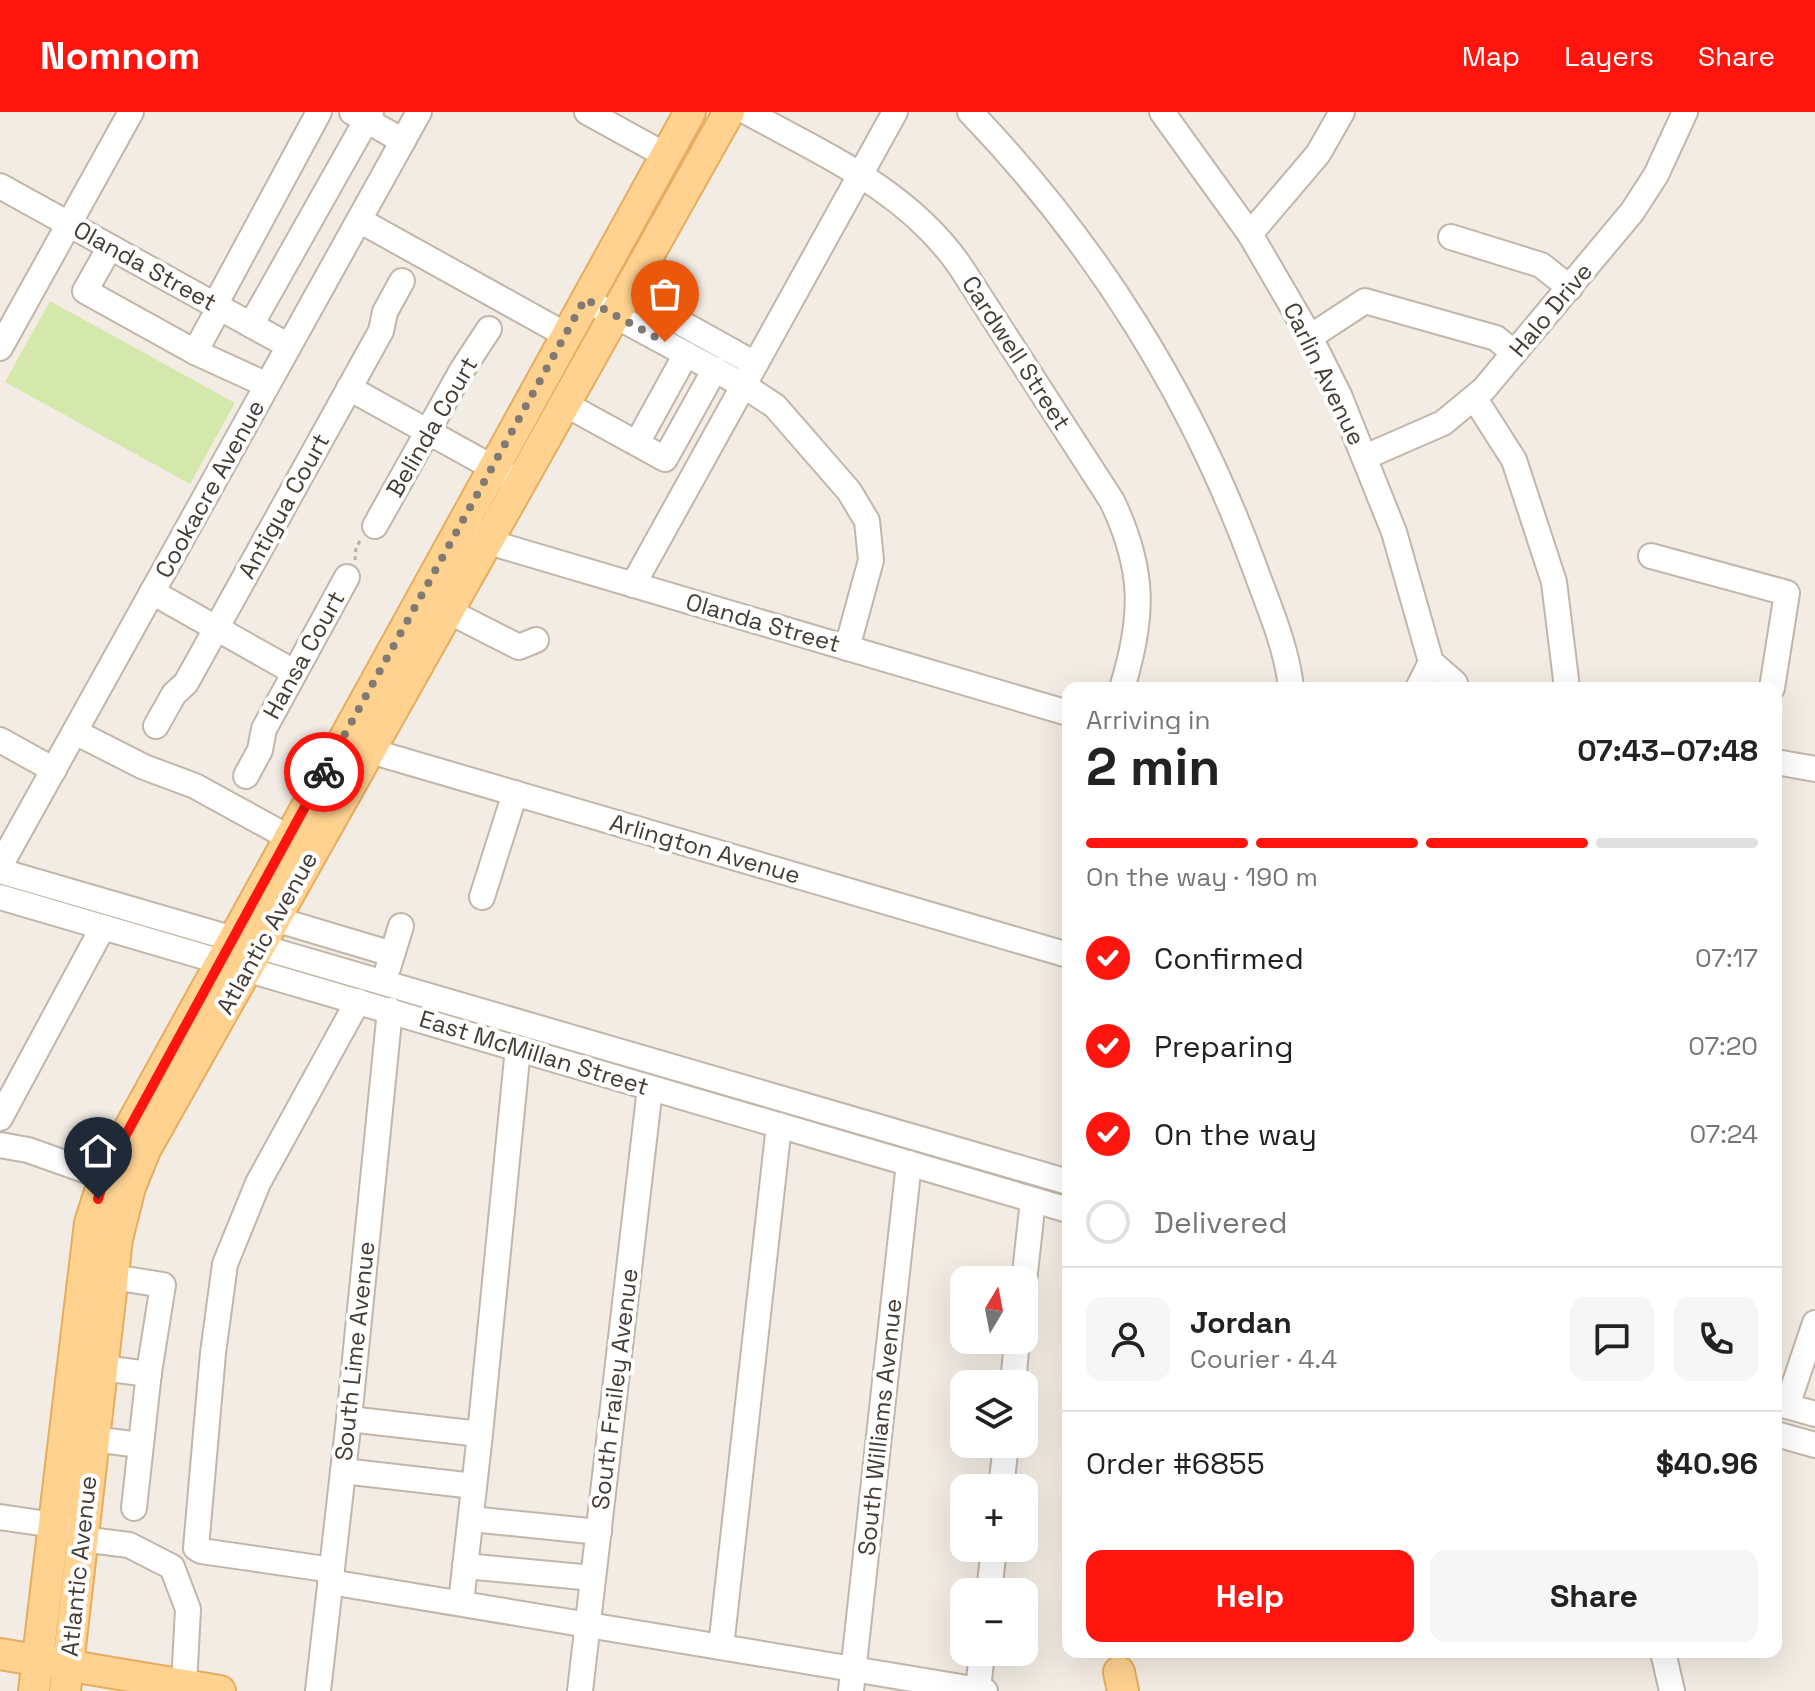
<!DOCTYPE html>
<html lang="en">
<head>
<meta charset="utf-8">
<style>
  :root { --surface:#fff; --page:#f6f6f6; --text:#222; --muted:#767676; --line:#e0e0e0; --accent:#ff150e }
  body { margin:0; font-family:"Space Grotesk",sans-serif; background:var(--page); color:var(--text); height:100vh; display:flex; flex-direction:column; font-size:30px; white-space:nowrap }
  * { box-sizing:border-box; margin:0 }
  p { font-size:26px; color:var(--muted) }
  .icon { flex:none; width:44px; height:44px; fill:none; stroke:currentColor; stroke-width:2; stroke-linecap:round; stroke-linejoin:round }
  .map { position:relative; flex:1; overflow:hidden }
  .panel { position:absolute; left:1062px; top:570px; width:720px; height:976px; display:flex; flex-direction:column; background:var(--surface); border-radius:16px; box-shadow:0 8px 32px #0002 }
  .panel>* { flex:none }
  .needle { width:52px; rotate:10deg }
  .fabs { position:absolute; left:950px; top:1154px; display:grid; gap:16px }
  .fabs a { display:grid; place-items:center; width:88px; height:88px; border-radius:16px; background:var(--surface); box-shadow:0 8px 32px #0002; font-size:40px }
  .pin { position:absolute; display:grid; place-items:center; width:68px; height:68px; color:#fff; margin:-82px -34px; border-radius:50% 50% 50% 0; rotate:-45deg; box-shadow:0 0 8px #0007 }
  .pin .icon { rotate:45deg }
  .courier { position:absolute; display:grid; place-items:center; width:80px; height:80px; margin:-40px; border:6px solid #ff150e; border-radius:50%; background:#fff; color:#222; box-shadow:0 2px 10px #0007 }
  .summary em { font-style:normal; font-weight:700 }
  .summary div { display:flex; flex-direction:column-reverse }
  .summary { display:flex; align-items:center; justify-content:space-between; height:136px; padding:0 24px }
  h1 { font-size:52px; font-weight:700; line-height:60px }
  .bar { display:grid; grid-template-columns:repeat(4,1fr); gap:12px 8px; align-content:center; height:96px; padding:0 24px }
  .bar i { height:10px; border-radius:6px; background:var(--line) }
  .bar .on { background:var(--accent) }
  .bar p { grid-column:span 4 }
  .line { display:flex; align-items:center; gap:20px; padding:0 24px; border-top:2px solid var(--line) }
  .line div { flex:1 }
  .round { display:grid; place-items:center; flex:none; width:84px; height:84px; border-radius:16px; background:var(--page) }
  ol { padding:0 24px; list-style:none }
  li { display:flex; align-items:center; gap:24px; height:88px }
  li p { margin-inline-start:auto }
  li .icon { padding:8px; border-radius:50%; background:var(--accent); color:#fff; stroke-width:4 }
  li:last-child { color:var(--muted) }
  li i { width:44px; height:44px; border:4px solid var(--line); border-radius:50% }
  .button { display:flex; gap:16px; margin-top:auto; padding:16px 24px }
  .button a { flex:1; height:92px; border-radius:16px; background:var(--accent); color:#fff; font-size:32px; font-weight:700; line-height:92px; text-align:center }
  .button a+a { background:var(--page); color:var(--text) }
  header { display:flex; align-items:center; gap:48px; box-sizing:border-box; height:112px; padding:0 40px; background:var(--accent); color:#fff }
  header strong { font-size:38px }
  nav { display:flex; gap:44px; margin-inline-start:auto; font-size:28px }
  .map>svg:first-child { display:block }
  .green { fill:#d4e8ab }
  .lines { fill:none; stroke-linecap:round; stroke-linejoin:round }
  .minor-casing { stroke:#c1b6a9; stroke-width:28 }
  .major-casing { stroke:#e6ad5e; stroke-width:34 }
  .path { stroke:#c0ad97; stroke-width:3; stroke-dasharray:4 4; stroke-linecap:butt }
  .minor { stroke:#fff; stroke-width:24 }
  .major { stroke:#ffd290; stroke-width:30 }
  .done { stroke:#827a72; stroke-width:8; stroke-dasharray:0 14.4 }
  .route { stroke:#ff150e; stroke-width:10 }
  .labels { text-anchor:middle; stroke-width:8; stroke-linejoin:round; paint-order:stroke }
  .street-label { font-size:24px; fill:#453c34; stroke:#fff }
</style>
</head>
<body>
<header>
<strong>Nomnom</strong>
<nav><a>Map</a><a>Layers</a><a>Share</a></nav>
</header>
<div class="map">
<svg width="1815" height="1579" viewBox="0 0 1815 1579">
  <rect width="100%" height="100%" fill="#f2ece4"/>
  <path class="green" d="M50,189L235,291L190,372L5,270Z"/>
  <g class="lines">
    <defs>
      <g id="minor">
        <path d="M352,0L403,29"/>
        <path d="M587,0L665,43"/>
        <path d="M747,0C825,43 908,79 960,154L1112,389C1145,458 1144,505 1122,576"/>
        <path d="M970,0C1095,130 1192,284 1254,454C1268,493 1287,535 1291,576"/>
        <path d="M1162,0L1250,122L1310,225L1339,283L1394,420L1431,550L1455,571L1456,576"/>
        <path d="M0,74L289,234"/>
        <path d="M359,108L566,223"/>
        <path d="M1250,122L1318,42L1342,0"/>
        <path d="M1451,125L1541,153L1570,176"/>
        <path d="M110,135L85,179L195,240L267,273"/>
        <path d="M634,169L662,185L676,208L755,252"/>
        <path d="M215,193L319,0"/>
        <path d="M601,196L743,273L775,294L849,379L867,409L871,448L847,536"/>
        <path d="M251,213L371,0"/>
        <path d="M1310,225L1365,189L1496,226L1514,241"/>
        <path d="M0,236L131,0"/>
        <path d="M195,240L219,196"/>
        <path d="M349,276L508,364"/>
        <path d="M1475,287L1514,348L1554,470L1567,576"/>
        <path d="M565,292L665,347L715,257"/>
        <path d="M637,331L686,242"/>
        <path d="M1365,345L1443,311L1484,277L1632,100L1656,63L1685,0"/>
        <path d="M375,414L462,258L489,217"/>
        <path d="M474,419L502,434L1068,601"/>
        <path d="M1651,444L1787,481L1772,576"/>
        <path d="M633,473L895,0"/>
        <path d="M152,480L294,560"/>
        <path d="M448,499L519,535L536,528"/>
        <path d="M1418,576L1431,550"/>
        <path d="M156,614L174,582L186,571L381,219L385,200L402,169"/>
        <path d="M75,620L144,655L195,674L288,725"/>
        <path d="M0,628L54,658"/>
        <path d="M358,629L384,643L1068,843"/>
        <path d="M1776,650L1815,657"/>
        <path d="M246,664L260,638L264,617L347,465"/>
        <path d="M0,754L419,0"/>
        <path d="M0,759L1068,1070"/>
        <path d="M0,785L1068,1098"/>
        <path d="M482,785L515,681"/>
        <path d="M275,807L392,842"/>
        <path d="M388,856L401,814"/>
        <path d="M0,1006L103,815"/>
        <path d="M0,1033L28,1038L121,1071"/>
        <path d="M113,1165L163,1173L149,1260L134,1396"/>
        <path d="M1024,1170L1033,1088"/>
        <path d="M102,1256L149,1262"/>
        <path d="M1013,1272L1017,1228"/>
        <path d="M1776,1291L1815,1302"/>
        <path d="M1787,1294L1815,1211"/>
        <path d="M349,1307L480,1322"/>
        <path d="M1776,1322L1815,1333"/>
        <path d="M93,1327L140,1333"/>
        <path d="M343,1359L474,1374"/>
        <path d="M1001,1376L1006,1332"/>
        <path d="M0,1405L68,1415"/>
        <path d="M471,1407L599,1420"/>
        <path d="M81,1427L129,1433L172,1455L188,1497L184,1573"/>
        <path d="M465,1454L593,1466"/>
        <path d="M332,1458L201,1439L196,1436L213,1241L225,1152L258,1071L358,889"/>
        <path d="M330,1470L985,1579"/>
        <path d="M989,1480L994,1436"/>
        <path d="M461,1491L480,1322L518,936"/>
        <path d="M721,1535L779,1013"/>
        <path d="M1663,1540L1672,1579"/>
        <path d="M978,1578L982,1540"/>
        <path d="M318,1579L349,1307L390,898"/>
        <path d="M580,1579L650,976"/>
        <path d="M851,1579L909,1051"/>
      </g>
      <g id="major">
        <path d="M0,1542L220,1579"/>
        <path d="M1119,1560L1123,1579"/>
        <path d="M34,1579L90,1111L105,1064L123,1028L690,0"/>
        <path d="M65,1579L117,1127L130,1075L145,1038L729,0"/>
      </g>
    </defs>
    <use href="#minor" class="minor-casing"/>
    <use href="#major" class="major-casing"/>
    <path class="path" d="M355,448L356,436L360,429"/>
    <use href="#minor" class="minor"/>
    <use href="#major" class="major"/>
  </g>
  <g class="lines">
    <path class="done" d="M324,660L585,187L665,230"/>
    <path class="route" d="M98,1087L105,1064L123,1028L324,660"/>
  </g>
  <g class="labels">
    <g class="street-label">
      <text transform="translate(145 154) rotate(29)" y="8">Olanda Street</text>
      <text transform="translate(1551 198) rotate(-50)" y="8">Halo Drive</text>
      <text transform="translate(1016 241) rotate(57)" y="8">Cardwell Street</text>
      <text transform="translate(1324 262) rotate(64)" y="8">Carlin Avenue</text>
      <text transform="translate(432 315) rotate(-60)" y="8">Belinda Court</text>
      <text transform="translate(210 377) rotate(-61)" y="8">Cookacre Avenue</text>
      <text transform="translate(284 394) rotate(-61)" y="8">Antigua Court</text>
      <text transform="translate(763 511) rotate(16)" y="8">Olanda Street</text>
      <text transform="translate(304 543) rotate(-61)" y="8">Hansa Court</text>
      <text transform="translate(705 737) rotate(16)" y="8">Arlington Avenue</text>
      <text transform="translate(267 821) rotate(-61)" y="8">Atlantic Avenue</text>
      <text transform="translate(534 941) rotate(17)" y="8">East McMillan Street</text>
      <text transform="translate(355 1239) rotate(-84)" y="8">South Lime Avenue</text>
      <text transform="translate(615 1277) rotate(-83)" y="8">South Frailey Avenue</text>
      <text transform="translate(880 1315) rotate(-84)" y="8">South Williams Avenue</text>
      <text transform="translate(79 1454) rotate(-84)" y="8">Atlantic Avenue</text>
    </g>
  </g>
</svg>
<div class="fabs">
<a><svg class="needle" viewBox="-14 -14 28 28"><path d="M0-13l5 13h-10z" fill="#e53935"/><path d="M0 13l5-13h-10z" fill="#767676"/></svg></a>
<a><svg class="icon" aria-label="layers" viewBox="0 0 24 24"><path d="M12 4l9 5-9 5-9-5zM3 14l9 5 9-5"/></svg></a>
<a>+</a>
<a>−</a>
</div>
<div class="pin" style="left:665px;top:230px;background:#ea580c"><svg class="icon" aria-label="bag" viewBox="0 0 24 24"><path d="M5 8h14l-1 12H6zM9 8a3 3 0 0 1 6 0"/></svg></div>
<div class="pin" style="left:98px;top:1087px;background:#1f2937"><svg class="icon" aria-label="home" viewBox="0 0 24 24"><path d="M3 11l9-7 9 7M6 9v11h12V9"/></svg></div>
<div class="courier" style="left:324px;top:660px"><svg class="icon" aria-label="bike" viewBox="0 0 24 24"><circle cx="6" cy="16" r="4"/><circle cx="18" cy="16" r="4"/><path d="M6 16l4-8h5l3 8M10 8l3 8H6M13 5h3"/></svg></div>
<section class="panel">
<div class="summary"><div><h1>2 min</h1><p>Arriving in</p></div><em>07:43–07:48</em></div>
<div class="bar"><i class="on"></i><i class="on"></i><i class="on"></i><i></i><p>On the way · 190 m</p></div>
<ol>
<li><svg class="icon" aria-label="check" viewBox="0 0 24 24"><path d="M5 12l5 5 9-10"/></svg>Confirmed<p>07:17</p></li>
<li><svg class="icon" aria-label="check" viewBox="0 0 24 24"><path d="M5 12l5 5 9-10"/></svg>Preparing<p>07:20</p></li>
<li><svg class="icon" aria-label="check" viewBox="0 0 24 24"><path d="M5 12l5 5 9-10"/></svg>On the way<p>07:24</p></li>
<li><i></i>Delivered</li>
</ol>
<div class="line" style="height:144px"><a class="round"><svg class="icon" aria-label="person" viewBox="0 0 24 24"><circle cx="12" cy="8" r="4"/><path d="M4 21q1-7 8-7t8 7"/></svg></a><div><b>Jordan</b><p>Courier · 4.4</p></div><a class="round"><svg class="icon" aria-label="chat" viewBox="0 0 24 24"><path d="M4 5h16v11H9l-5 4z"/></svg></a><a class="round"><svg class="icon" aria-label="phone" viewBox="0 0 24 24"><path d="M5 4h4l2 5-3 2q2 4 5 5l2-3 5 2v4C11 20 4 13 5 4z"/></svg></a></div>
<div class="line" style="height:104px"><div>Order #6855</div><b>$40.96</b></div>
<div class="button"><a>Help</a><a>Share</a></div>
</section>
</div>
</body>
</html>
